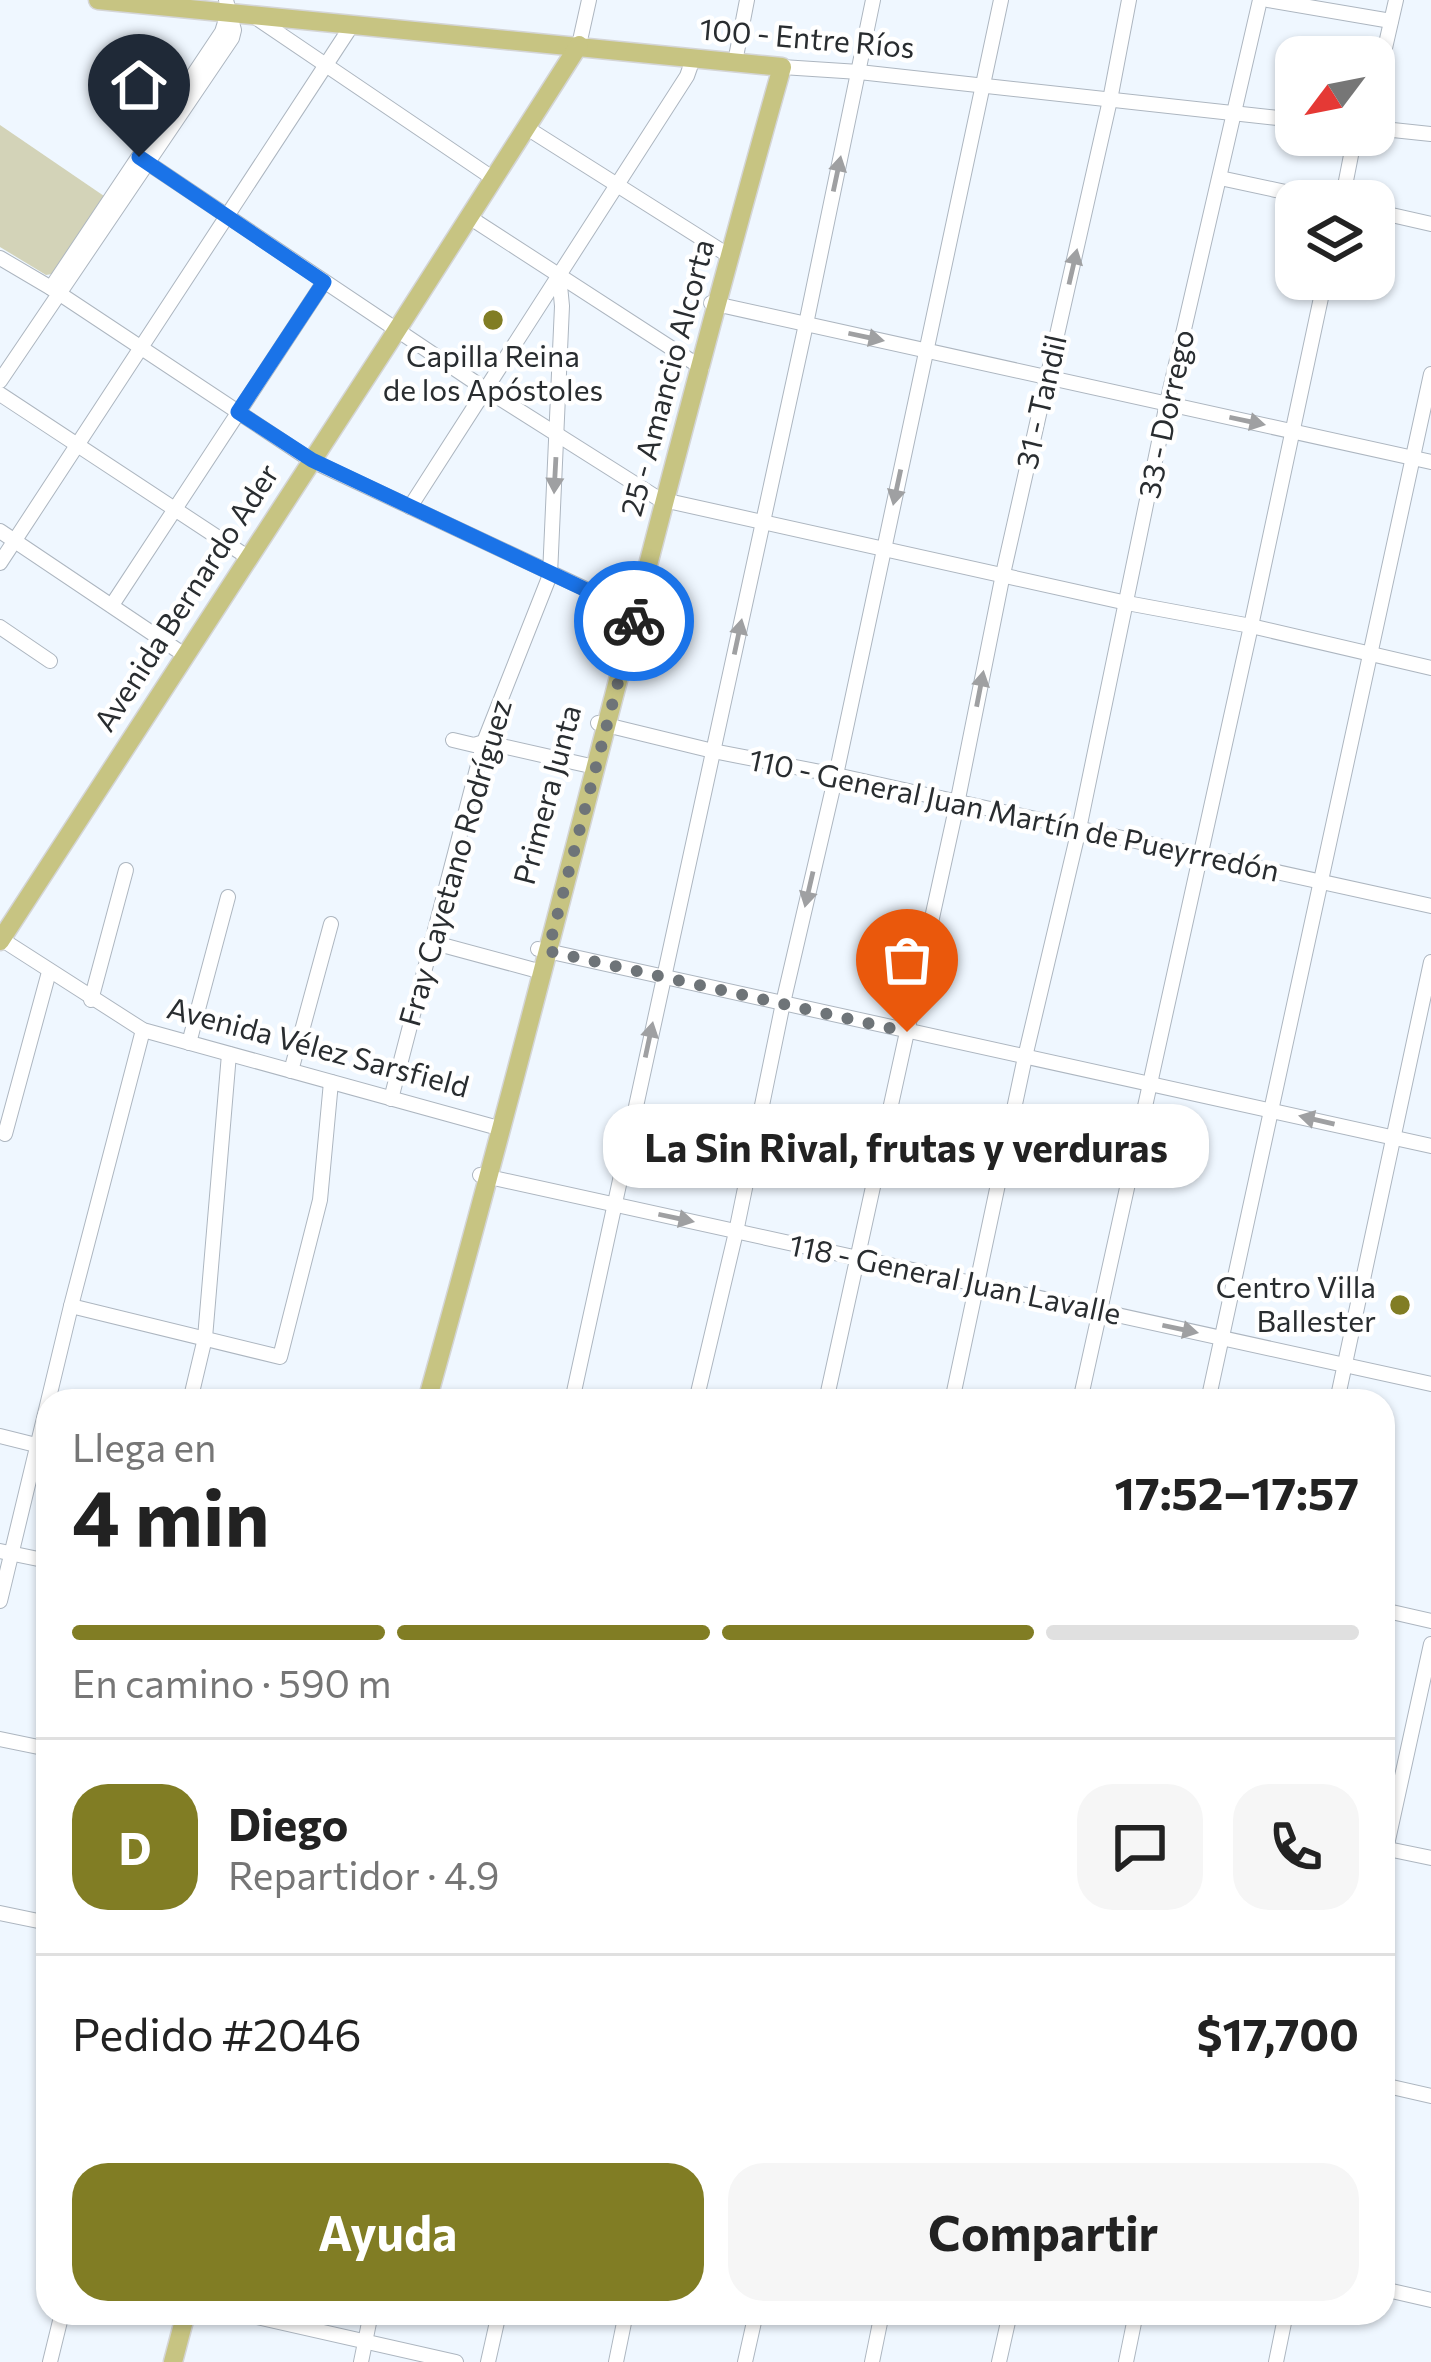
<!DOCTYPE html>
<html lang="es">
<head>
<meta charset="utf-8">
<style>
  :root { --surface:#fff; --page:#f6f6f6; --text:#222; --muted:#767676; --line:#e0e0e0; --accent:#817d24 }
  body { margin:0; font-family:Commissioner,sans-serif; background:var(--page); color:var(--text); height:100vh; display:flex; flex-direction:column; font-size:45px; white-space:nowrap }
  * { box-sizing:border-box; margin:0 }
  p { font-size:39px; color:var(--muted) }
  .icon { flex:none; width:66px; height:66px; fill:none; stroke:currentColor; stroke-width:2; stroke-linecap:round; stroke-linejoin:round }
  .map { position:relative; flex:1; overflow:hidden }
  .side { position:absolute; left:36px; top:1389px; width:1359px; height:936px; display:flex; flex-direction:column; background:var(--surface); border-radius:36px; box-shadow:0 3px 9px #0004 }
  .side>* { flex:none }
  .needle { width:78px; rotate:238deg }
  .buttons { position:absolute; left:1275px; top:36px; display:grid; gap:24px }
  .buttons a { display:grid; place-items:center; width:120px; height:120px; border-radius:24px; background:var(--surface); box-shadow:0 3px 9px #0004; font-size:60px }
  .pin { position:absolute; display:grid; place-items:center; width:102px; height:102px; color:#fff; margin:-123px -51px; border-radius:50% 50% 50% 0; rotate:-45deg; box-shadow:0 0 12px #0007 }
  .pin .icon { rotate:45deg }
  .courier { position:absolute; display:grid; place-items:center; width:120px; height:120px; margin:-60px; border:9px solid #1a73e8; border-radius:50%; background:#fff; color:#222; box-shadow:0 3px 15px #0007 }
  .bubble { position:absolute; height:84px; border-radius:36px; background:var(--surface); box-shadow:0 3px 9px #0004; font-size:39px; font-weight:700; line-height:84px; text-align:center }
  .head em { font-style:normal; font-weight:700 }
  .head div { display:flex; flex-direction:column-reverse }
  .head { display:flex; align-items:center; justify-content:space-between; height:204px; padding:0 36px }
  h1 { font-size:78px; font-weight:700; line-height:90px }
  .bar { display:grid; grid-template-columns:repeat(4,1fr); gap:18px 12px; align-content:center; height:144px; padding:0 36px }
  .bar i { height:15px; border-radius:9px; background:var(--line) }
  .bar .current { background:var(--accent) }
  .bar p { grid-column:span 4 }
  .line { display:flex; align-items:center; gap:30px; padding:0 36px; border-top:3px solid var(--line) }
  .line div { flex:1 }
  .round { display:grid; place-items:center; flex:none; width:126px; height:126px; border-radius:36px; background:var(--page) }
  .cta { display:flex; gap:24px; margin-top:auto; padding:24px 36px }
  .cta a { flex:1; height:138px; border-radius:36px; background:var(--accent); color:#fff; font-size:48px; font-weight:700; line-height:138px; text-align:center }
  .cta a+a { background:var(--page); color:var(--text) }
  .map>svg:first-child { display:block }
  .green { fill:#d3d3b8 }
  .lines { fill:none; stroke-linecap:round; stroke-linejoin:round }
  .minor-casing { stroke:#adb6c0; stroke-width:16 }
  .major-casing { stroke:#d4d5d6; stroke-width:21 }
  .minor { stroke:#fff; stroke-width:14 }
  .major { stroke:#c7c482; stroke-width:18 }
  .oneway { fill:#9fa0a2 }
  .done { stroke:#6e7478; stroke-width:12; stroke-dasharray:0 21.6 }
  .route { stroke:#1a73e8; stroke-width:15 }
  .poi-dot { fill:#817d24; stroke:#fff; stroke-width:4.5 }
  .labels { text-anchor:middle; stroke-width:9; stroke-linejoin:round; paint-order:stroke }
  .street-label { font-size:30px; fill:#292d30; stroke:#fff }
  .poi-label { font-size:30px; fill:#292d30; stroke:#fff }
</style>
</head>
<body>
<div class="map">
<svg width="1431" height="2362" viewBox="0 0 1431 2362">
  <rect width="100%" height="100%" fill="#eff7ff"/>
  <path class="green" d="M0,125L104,196L52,274L46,275L0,247Z"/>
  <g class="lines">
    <defs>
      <g id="minor">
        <path d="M1268,0L1391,21"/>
        <path d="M255,17L494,179"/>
        <path d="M579,45L589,0"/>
        <path d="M735,62L747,0"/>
        <path d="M782,67L859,72L1296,120"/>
        <path d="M1374,96L1396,0"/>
        <path d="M527,128L731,257"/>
        <path d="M1374,128L1431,134"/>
        <path d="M139,157L485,389L659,499L1127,603L1251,626L1431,668"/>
        <path d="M1220,178L1327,201"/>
        <path d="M1342,201L1355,135"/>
        <path d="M1374,211L1431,224"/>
        <path d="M469,217L702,368"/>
        <path d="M0,258L51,288L312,461L637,613"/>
        <path d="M51,288L222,32L227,16"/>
        <path d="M711,303L1431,462"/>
        <path d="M0,381L232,38L234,30L226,0"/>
        <path d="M0,394L249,558"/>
        <path d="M410,507L687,76L693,59"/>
        <path d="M0,531L186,656"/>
        <path d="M0,563L352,25"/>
        <path d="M112,605L324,282"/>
        <path d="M0,627L50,661"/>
        <path d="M598,723L713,751L836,775L1431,906"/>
        <path d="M453,740L474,745L484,742L595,767"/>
        <path d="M1,939L143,1030L502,1129"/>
        <path d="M431,942L542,972"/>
        <path d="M538,949L1431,1146"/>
        <path d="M91,1000L126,870"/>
        <path d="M189,1043L228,897"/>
        <path d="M291,1071L331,924"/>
        <path d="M391,1099L484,742L550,575L562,306L559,275"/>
        <path d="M5,1134L49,972"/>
        <path d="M480,1175L1431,1384"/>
        <path d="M71,1306L280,1357L320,1200L331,1082"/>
        <path d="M190,1401L205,1338L229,1054"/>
        <path d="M572,1401L806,324L873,0"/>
        <path d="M696,1401L736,1232L783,1003L836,775L1001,0"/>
        <path d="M826,1401L957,804L1003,574L1110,100L1129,0"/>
        <path d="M952,1401L1025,1057L1079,829L1167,403L1260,0"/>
        <path d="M1080,1401L1251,626L1325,279"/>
        <path d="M1208,1401L1431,374"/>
        <path d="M1337,1401L1431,962"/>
        <path d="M0,1436L48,1448"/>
        <path d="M0,1551L48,1561"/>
        <path d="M0,1601L71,1306L143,1030"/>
        <path d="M1383,1610L1431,1621"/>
        <path d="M0,1739L48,1749"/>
        <path d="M1383,1848L1431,1858"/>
        <path d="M1383,1863L1431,1644"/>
        <path d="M0,1913L48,1923"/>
        <path d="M1383,2085L1431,2096"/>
        <path d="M1383,2289L1431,2300"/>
        <path d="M239,2313L456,2362"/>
        <path d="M50,2362L62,2313"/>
        <path d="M361,2362L371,2313"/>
        <path d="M488,2362L499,2313"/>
        <path d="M616,2362L626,2313"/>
        <path d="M745,2362L756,2313"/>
        <path d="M872,2362L882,2313"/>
        <path d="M999,2362L1010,2313"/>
        <path d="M1126,2362L1136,2313"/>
        <path d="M1276,2362L1286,2313"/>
      </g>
      <g id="major">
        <path d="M98,0L782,67C657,510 551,958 427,1401"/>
        <path d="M0,941L388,344L579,45"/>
        <path d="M173,2362L186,2313"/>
      </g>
    </defs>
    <use href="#minor" class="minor-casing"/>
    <use href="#major" class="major-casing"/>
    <use href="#minor" class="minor"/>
    <use href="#major" class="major"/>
  </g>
  <defs><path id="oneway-solid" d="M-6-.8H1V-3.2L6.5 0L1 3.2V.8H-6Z" transform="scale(3)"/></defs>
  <g class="oneway">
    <use href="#oneway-solid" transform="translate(837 174) rotate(-78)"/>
    <use href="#oneway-solid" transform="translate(1073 267) rotate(-77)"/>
    <use href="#oneway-solid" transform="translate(866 337) rotate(12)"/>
    <use href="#oneway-solid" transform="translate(1247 421) rotate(12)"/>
    <use href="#oneway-solid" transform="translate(555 475) rotate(93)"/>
    <use href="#oneway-solid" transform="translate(897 487) rotate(102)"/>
    <use href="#oneway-solid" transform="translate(738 637) rotate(-78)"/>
    <use href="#oneway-solid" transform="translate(980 689) rotate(-79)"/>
    <use href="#oneway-solid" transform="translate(809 889) rotate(103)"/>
    <use href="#oneway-solid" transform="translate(649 1040) rotate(-78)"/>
    <use href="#oneway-solid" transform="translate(1317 1120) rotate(-167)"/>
    <use href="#oneway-solid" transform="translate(676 1218) rotate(12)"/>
    <use href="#oneway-solid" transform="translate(1180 1329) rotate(12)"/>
  </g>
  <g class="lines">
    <path class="done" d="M634,621L548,951L907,1032"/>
    <path class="route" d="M139,157L324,282L238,412L312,460L637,614L634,621"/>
  </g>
  <g class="poi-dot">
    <circle cx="493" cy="320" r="12"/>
    <circle cx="1400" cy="1305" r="12"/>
  </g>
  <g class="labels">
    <g class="street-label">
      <text transform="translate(807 39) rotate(5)" y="10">100 - Entre Ríos</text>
      <text transform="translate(668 378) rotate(-75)" y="10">25 - Amancio Alcorta</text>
      <text transform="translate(1042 402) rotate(-77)" y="10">31 - Tandil</text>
      <text transform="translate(1167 414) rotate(-78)" y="10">33 - Dorrego</text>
      <text transform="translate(187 598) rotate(-57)" y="10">Avenida Bernardo Ader</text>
      <text transform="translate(548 795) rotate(-75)" y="10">Primera Junta</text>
      <text transform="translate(1014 816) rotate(12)" y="10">110 - General Juan Martín de Pueyrredón</text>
      <text transform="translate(456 863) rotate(-74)" y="10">Fray Cayetano Rodríguez</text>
      <text transform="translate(318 1048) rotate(15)" y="10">Avenida Vélez Sarsfield</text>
      <text transform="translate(955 1280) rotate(12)" y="10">118 - General Juan Lavalle</text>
    </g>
    <g class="poi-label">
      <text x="493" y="367">Capilla Reina<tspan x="493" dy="34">de los Apóstoles</tspan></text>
      <text x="1376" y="1298" text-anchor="end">Centro Villa<tspan x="1376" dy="34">Ballester</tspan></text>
    </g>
  </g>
</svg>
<div class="buttons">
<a><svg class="needle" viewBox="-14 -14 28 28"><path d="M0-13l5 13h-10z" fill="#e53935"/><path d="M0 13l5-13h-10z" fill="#767676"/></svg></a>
<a><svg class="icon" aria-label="layers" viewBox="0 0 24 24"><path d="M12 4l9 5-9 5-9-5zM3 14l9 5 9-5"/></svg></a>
</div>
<div class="pin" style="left:907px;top:1032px;background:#ea580c"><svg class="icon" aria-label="bag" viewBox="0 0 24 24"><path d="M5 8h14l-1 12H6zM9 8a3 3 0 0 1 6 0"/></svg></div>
<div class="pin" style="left:139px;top:157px;background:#1f2937"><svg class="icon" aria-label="home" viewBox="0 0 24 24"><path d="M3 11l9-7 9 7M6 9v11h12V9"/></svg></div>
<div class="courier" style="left:634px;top:621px"><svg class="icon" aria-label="bike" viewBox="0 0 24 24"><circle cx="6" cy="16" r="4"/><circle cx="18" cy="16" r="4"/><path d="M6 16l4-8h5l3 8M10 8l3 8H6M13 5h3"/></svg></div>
<div class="bubble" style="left:603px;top:1104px;width:606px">La Sin Rival, frutas y verduras</div>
<section class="side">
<div class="head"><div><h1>4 min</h1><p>Llega en</p></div><em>17:52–17:57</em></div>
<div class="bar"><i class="current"></i><i class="current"></i><i class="current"></i><i></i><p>En camino · 590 m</p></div>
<div class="line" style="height:216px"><b class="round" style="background:var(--accent);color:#fff">D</b><div><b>Diego</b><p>Repartidor · 4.9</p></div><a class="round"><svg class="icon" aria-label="chat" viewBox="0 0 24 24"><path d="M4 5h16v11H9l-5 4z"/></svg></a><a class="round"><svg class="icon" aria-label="phone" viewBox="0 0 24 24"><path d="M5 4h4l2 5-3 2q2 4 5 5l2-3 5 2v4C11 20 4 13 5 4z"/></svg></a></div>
<div class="line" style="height:156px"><div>Pedido #2046</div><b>$17,700</b></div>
<div class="cta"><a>Ayuda</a><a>Compartir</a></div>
</section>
</div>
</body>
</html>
